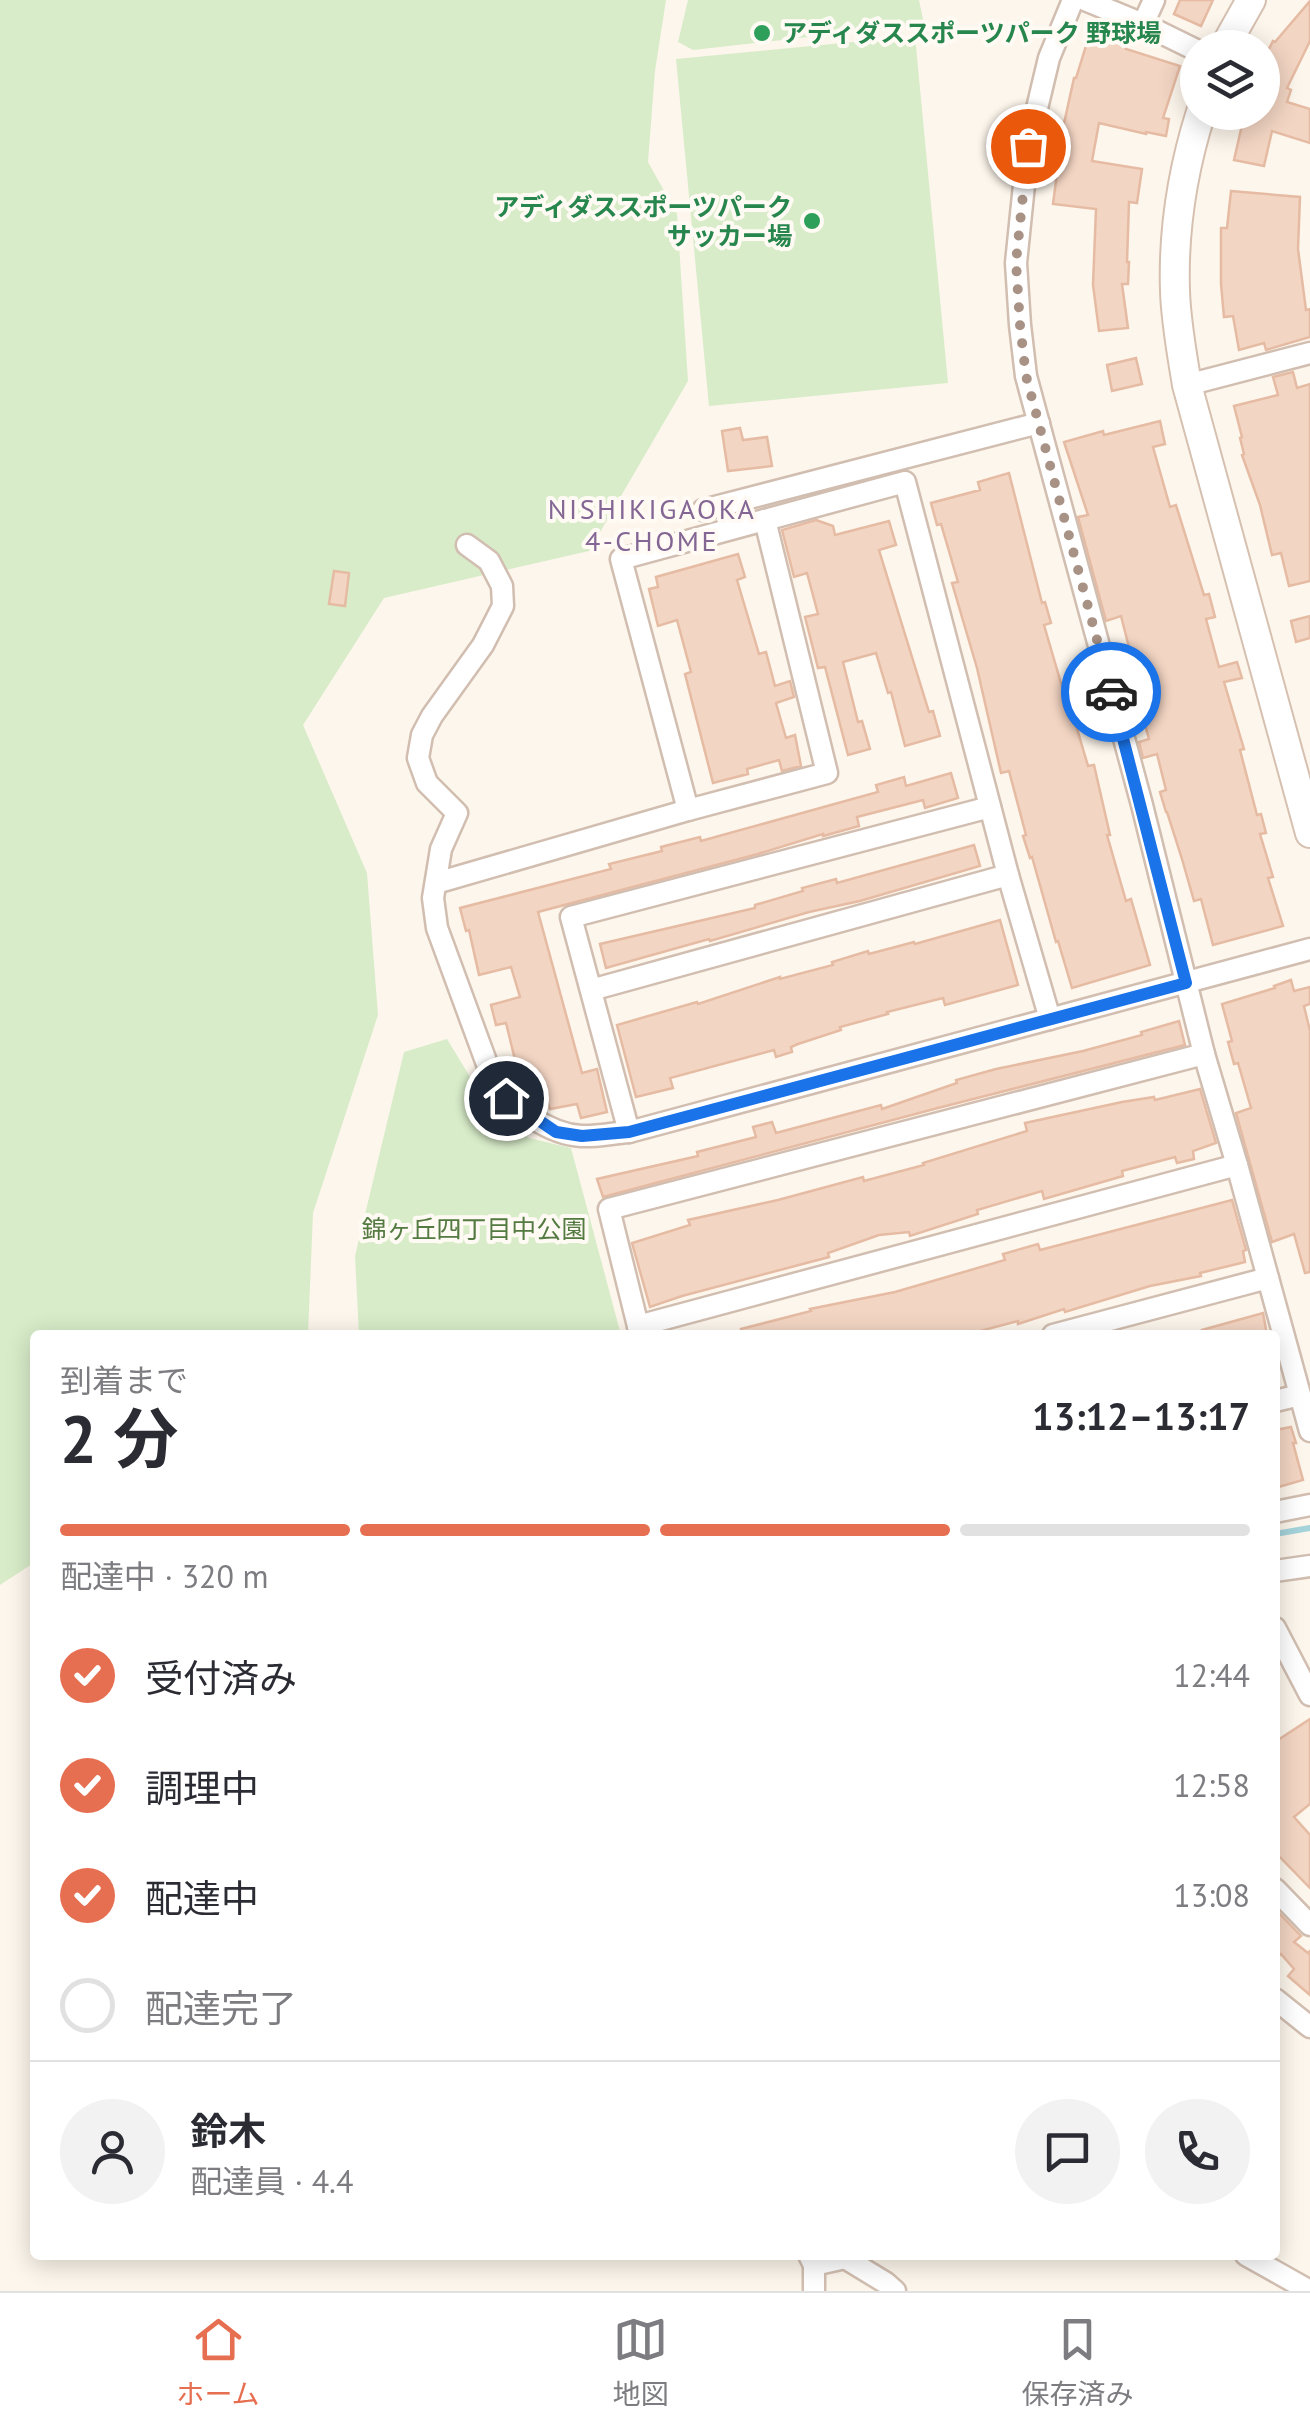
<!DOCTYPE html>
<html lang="ja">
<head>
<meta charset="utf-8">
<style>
  :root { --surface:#fff; --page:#f2f2f3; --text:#2b2b33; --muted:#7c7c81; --line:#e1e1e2; --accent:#e76f51 }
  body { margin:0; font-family:"PT Sans","Noto Sans JP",sans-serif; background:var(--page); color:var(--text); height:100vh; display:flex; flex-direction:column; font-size:38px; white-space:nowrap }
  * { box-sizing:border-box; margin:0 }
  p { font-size:32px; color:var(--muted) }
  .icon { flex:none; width:55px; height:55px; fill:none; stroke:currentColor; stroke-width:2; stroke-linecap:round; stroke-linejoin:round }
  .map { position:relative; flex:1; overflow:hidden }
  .details { position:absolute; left:30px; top:1330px; width:1250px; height:930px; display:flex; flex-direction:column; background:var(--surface); border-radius:10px; box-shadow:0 5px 25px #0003 }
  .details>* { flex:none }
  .controls { position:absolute; left:1180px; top:30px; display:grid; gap:20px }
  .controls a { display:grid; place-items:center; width:100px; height:100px; border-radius:50%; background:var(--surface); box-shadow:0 5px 25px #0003; font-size:50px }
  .pin { position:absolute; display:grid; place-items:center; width:85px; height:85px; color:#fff; margin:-42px; border:5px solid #fff; border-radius:50%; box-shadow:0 2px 10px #0007 }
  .courier { position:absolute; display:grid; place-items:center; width:100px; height:100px; margin:-50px; border:8px solid #1a73e8; border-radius:50%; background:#fff; color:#222; box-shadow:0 2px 12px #0007 }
  .head em { font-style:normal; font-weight:700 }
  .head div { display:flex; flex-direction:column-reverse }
  .head { display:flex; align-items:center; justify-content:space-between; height:170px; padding:0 30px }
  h1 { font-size:65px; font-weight:700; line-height:75px }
  .bar { display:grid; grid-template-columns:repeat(4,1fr); gap:15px 10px; align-content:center; height:120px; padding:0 30px }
  .bar i { height:12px; border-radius:8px; background:var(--line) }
  .bar .on { background:var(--accent) }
  .bar p { grid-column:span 4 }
  .line { display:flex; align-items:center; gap:25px; padding:0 30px; border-top:2px solid var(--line) }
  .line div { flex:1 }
  .round { display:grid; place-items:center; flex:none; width:105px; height:105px; border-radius:52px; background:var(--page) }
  ol { padding:0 30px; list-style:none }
  li { display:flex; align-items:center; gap:30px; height:110px }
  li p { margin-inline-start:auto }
  li .icon { padding:10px; border-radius:50%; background:var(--accent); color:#fff; stroke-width:4 }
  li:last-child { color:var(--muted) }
  li i { width:55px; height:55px; border:5px solid var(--line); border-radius:50% }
  .tabs { display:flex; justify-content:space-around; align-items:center; height:140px; border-top:2px solid var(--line); background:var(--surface); font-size:28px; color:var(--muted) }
  .tabs a { display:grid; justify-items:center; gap:5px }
  .tabs .on { color:var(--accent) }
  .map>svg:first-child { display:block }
  .green { fill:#d8ecc9 }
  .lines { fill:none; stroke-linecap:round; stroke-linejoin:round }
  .stream { stroke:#a5d3da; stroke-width:6 }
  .building { fill:#f3d5c3; stroke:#e6bba3; stroke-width:2.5 }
  .street-casing { stroke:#d1beb0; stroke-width:25 }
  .secondary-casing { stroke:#d6c0b0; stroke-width:32 }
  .street { stroke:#fff; stroke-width:20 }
  .secondary { stroke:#fff; stroke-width:28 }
  .done { stroke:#a89285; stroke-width:10; stroke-dasharray:0 18 }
  .route { stroke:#1a73e8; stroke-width:12 }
  .leisure-dot { fill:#2e9e5b; stroke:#fffaf3; stroke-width:4 }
  .labels { text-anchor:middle; stroke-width:8; stroke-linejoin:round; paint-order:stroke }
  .leisure-label { font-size:25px; font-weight:bold; fill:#27864d; stroke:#fffaf3; text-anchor:start }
  .park-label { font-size:25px; fill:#537a41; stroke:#fffaf3 }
  .neighbourhood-label { font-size:28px; letter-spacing:2.5px; fill:#846695; stroke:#fffaf3 }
</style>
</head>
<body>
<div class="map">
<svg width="1310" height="2291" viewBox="0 0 1310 2291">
  <rect width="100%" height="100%" fill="#fdf6ec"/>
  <g class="green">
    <path d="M0,0H666L655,71L648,162L677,214L688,381L589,551L384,598L303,725L367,873L378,1015L313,1213L308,1335H35V1562L0,1585Z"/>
    <path d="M688,0H919L924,24L693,50L678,42Z"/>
    <path d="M915,36L948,383L709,406L676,59Z"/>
    <path d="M447,1039L492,1113L529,1138L571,1148L621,1335H359L355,1256L404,1052Z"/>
  </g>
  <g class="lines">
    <path class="stream" d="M1275,1534L1310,1528"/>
  </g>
  <g class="building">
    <path d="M1180,0H1213L1201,26L1174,14Z"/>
    <path d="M1310,1V41L1287,88L1291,90L1287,102L1310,109V143L1272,131L1264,166L1234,160L1245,112H1262V62L1273,41L1275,42Z"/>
    <path d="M1090,33L1127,44L1126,49L1180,66L1163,118L1169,119L1166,136L1146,132V134L1099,123L1092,161L1142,169L1137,203L1129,202L1127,262H1129L1128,284H1122L1128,328L1099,331L1093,285L1096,209L1053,204L1059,158L1055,157L1060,128H1063L1074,78H1076Z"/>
    <path d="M1231,191L1300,197L1298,249L1306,310L1310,309V337L1266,350L1264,343L1239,350L1233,316L1224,317L1221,284V228H1227Z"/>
    <path d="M1136,358L1142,384L1112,391L1107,365Z"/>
    <path d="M1293,372L1297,388L1310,384V581L1289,586L1281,553L1272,555L1260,505L1242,455L1244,454L1240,438L1242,437L1234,406L1278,395L1273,377Z"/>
    <path d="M1160,421L1165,444L1153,447L1170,507L1176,505L1204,595L1209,594L1215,617L1206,619L1219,667L1237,662L1242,678L1224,682L1244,749L1240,750L1257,815L1261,814L1266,833L1260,834L1273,877L1268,878L1283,926L1213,945L1201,899L1194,901L1182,859L1167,812H1166L1160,792L1166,790L1157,754L1143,758L1139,742L1149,739L1128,664L1133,663L1121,616L1106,621L1078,517L1088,515L1064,442L1103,431L1104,435Z"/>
    <path d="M740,428L743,440L767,437L772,466L728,471L722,431Z"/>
    <path d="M1009,473L1042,603L1045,602L1051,623L1044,625L1063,690L1076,686L1082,705L1071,708L1088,766L1094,765L1110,835H1107L1126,901L1131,899L1150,965L1072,988L1058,941L1056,942L1032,857L1030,858L1023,836L1026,835L1009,771L1001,773L977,668L952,583L958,582L941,524L937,525L931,503L980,490L978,482Z"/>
    <path d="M816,520L833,526L835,535L889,521L896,545L879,550L929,712L933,711L940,736L905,746L891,692L888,693L876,653L843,662L858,722L862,721L870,749L848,755L825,667L818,668L805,617L818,614L807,573L794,577L782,530Z"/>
    <path d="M738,554L745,577L737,580L759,654L766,652L775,686L790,681L794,697L776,703L786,738L795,735L801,766L782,771L779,760L747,769L748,774L713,783L685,674L691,672L677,620L658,626L649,589L658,587L656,577Z"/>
    <path d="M334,571L349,573L345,606L329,604Z"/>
    <path d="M1310,616V638L1296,642L1291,621Z"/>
    <path d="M951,773L958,798L925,808L923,800L857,817L859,826L823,836V834L758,854L538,912L582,1073L597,1069L607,1112L581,1118L577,1104L550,1109L548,1104L540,1106L532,1077L520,1080L506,1023L496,1025L491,1005L520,997L511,967L479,975L469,930L466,931L460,908L611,869L609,864L662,851L661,847L700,837L701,841L878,792L876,785L904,777L906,786Z"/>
    <path d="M974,845L980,866L860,901L809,912L710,941L709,939L606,968L600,944L755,908V905L803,891L802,888L836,879L837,883Z"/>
    <path d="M1000,920L1018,985L945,1005L943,998L887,1012L888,1014L840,1027L841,1030L798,1044L791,1047L792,1052L776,1057L774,1050L670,1078L673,1088L636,1097L617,1025L697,1002L698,1004L780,977V979L833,965L832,962L868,951L869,954L914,942L915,944Z"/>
    <path d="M1291,980L1294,991L1310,987V1004L1304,1006L1310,1031V1272L1305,1273L1294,1234L1272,1242L1236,1113L1251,1108L1238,1063L1234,1064L1228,1042L1232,1041L1222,1004L1275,988L1274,986Z"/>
    <path d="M1179,1021L1185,1045L938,1108L603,1197L597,1179L698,1156L697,1152L756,1137L753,1127L772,1122L776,1133L881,1105L882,1109L957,1083L956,1080L996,1069L1083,1051L1142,1035L1141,1032Z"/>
    <path d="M1200,1089L1216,1143L1193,1151L1194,1159L1177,1163L1175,1157L1122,1171L1123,1176L1044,1199L1042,1191L977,1210L978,1214L910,1236L909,1232L879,1235L828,1253L829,1257L682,1296L650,1307L632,1243L690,1225L688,1220L778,1200L863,1177L864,1181L924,1165L923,1163L1027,1131L1025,1123L1122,1102L1154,1097L1155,1100Z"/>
    <path d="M1232,1200L1246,1250L1243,1251L1245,1262L1200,1273L1201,1276L1150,1286L1065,1312L1064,1309L1018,1324V1321L969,1334L968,1331L953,1335H742L741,1329L811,1311L810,1309L895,1292L1005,1260L1003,1254L1038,1244L1040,1250Z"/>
    <path d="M1263,1313L1267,1335H1203L1202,1330Z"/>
    <path d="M1291,1427L1296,1443H1293L1303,1480L1275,1488V1430Z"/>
    <path d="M1310,1719V1804L1294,1817L1310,1835V1888L1275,1852V1742Z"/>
    <path d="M1275,1909L1301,1936L1294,1942L1308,1953L1310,1951V1995L1288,1976L1294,1969L1281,1954L1275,1959Z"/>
  </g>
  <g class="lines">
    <defs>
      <g id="street">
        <path d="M1073,0L1049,58L1028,146L1016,263L1020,325L1026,376L1142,805L1204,1054L1237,1165"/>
        <path d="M1085,0L1143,24L1198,51"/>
        <path d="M1143,24L1154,0"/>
        <path d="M1187,385L1310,353"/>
        <path d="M703,510L1039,423"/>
        <path d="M467,545L489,561L502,586L503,606L483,645L432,716L422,735L418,758L427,783L457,813L441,849L433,898L437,928L494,1083C514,1108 548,1134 581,1136C596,1137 613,1133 629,1132L1310,949"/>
        <path d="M688,810L827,773L765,520"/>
        <path d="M1008,875L1050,1019"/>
        <path d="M436,883L688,810L621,559L905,482L1008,875L591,990"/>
        <path d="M629,1132L571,917L990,807"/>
        <path d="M638,1326L609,1209L1204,1054"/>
        <path d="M640,1335L638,1326L1237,1165L1310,1431"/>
        <path d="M1053,1335L1268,1278"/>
        <path d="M1275,1401L1300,1395"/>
        <path d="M1275,1512L1310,1505"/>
        <path d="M1275,1571L1310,1566"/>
        <path d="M1275,1628L1310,1695"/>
        <path d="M1275,1889L1310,1925"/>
        <path d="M1275,1999L1310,2027"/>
        <path d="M809,2255L814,2265V2291"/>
        <path d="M1246,2255L1310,2291"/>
        <path d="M814,2265L845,2258L886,2283L895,2291"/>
      </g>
      <g id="secondary">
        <path d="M1224,48L1251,0"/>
        <path d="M1201,112C1183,169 1173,231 1175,291C1176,323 1182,354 1187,385L1310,833"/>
      </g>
    </defs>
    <use href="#street" class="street-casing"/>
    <use href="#secondary" class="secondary-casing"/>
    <use href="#street" class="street"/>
    <use href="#secondary" class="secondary"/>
  </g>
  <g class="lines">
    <path class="done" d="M1028,146L1016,262L1020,325L1026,376L1111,692"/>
    <path class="route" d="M506,1098L556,1132L582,1136L629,1132L1186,983L1111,692"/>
  </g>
  <g class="leisure-dot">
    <circle cx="762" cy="33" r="10"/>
    <circle cx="812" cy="221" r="10"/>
  </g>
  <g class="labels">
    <g class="leisure-label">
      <text x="782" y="42">アディダススポーツパーク 野球場</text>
      <text x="792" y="216" text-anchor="end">アディダススポーツパーク<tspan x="792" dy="29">サッカー場</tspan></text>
    </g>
    <g class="park-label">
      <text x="474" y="1238">錦ヶ丘四丁目中公園</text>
    </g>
    <g class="neighbourhood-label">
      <text x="652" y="519">NISHIKIGAOKA<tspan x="652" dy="32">4-CHOME</tspan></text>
    </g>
  </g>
</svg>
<div class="controls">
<a><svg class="icon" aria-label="layers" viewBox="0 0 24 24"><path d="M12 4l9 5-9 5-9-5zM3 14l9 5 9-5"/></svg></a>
</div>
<div class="pin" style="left:1028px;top:146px;background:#ea580c"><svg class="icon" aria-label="bag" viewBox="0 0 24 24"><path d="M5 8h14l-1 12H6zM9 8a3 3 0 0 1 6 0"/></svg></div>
<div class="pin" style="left:506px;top:1098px;background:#1f2937"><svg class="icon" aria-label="home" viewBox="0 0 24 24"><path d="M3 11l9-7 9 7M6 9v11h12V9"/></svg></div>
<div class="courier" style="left:1111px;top:692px"><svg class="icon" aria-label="car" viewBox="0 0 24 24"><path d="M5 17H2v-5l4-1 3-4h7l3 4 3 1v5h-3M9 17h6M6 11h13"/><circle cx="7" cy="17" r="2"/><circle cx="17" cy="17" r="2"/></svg></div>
<section class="details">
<div class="head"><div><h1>2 分</h1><p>到着まで</p></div><em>13:12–13:17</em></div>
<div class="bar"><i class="on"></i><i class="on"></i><i class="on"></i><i></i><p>配達中 · 320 m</p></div>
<ol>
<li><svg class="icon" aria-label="check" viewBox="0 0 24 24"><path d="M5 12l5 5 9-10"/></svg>受付済み<p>12:44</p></li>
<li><svg class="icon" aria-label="check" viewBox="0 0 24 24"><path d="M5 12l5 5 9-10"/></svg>調理中<p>12:58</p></li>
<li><svg class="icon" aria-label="check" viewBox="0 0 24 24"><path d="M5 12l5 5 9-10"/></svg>配達中<p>13:08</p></li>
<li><i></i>配達完了</li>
</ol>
<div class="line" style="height:180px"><a class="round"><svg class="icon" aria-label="person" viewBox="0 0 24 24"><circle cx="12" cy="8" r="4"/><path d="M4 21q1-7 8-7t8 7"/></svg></a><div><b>鈴木</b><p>配達員 · 4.4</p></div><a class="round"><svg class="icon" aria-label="chat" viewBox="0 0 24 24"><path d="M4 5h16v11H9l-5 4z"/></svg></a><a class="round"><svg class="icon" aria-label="phone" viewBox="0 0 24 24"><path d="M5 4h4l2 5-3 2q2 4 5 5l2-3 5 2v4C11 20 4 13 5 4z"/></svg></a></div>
</section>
</div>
<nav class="tabs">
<a class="on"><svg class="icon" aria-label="home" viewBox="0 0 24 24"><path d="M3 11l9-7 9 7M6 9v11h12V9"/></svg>ホーム</a>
<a><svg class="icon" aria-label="map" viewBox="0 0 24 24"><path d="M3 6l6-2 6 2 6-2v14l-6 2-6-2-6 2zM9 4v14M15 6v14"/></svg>地図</a>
<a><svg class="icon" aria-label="saved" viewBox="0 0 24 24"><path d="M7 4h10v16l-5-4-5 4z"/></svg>保存済み</a>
</nav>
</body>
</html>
